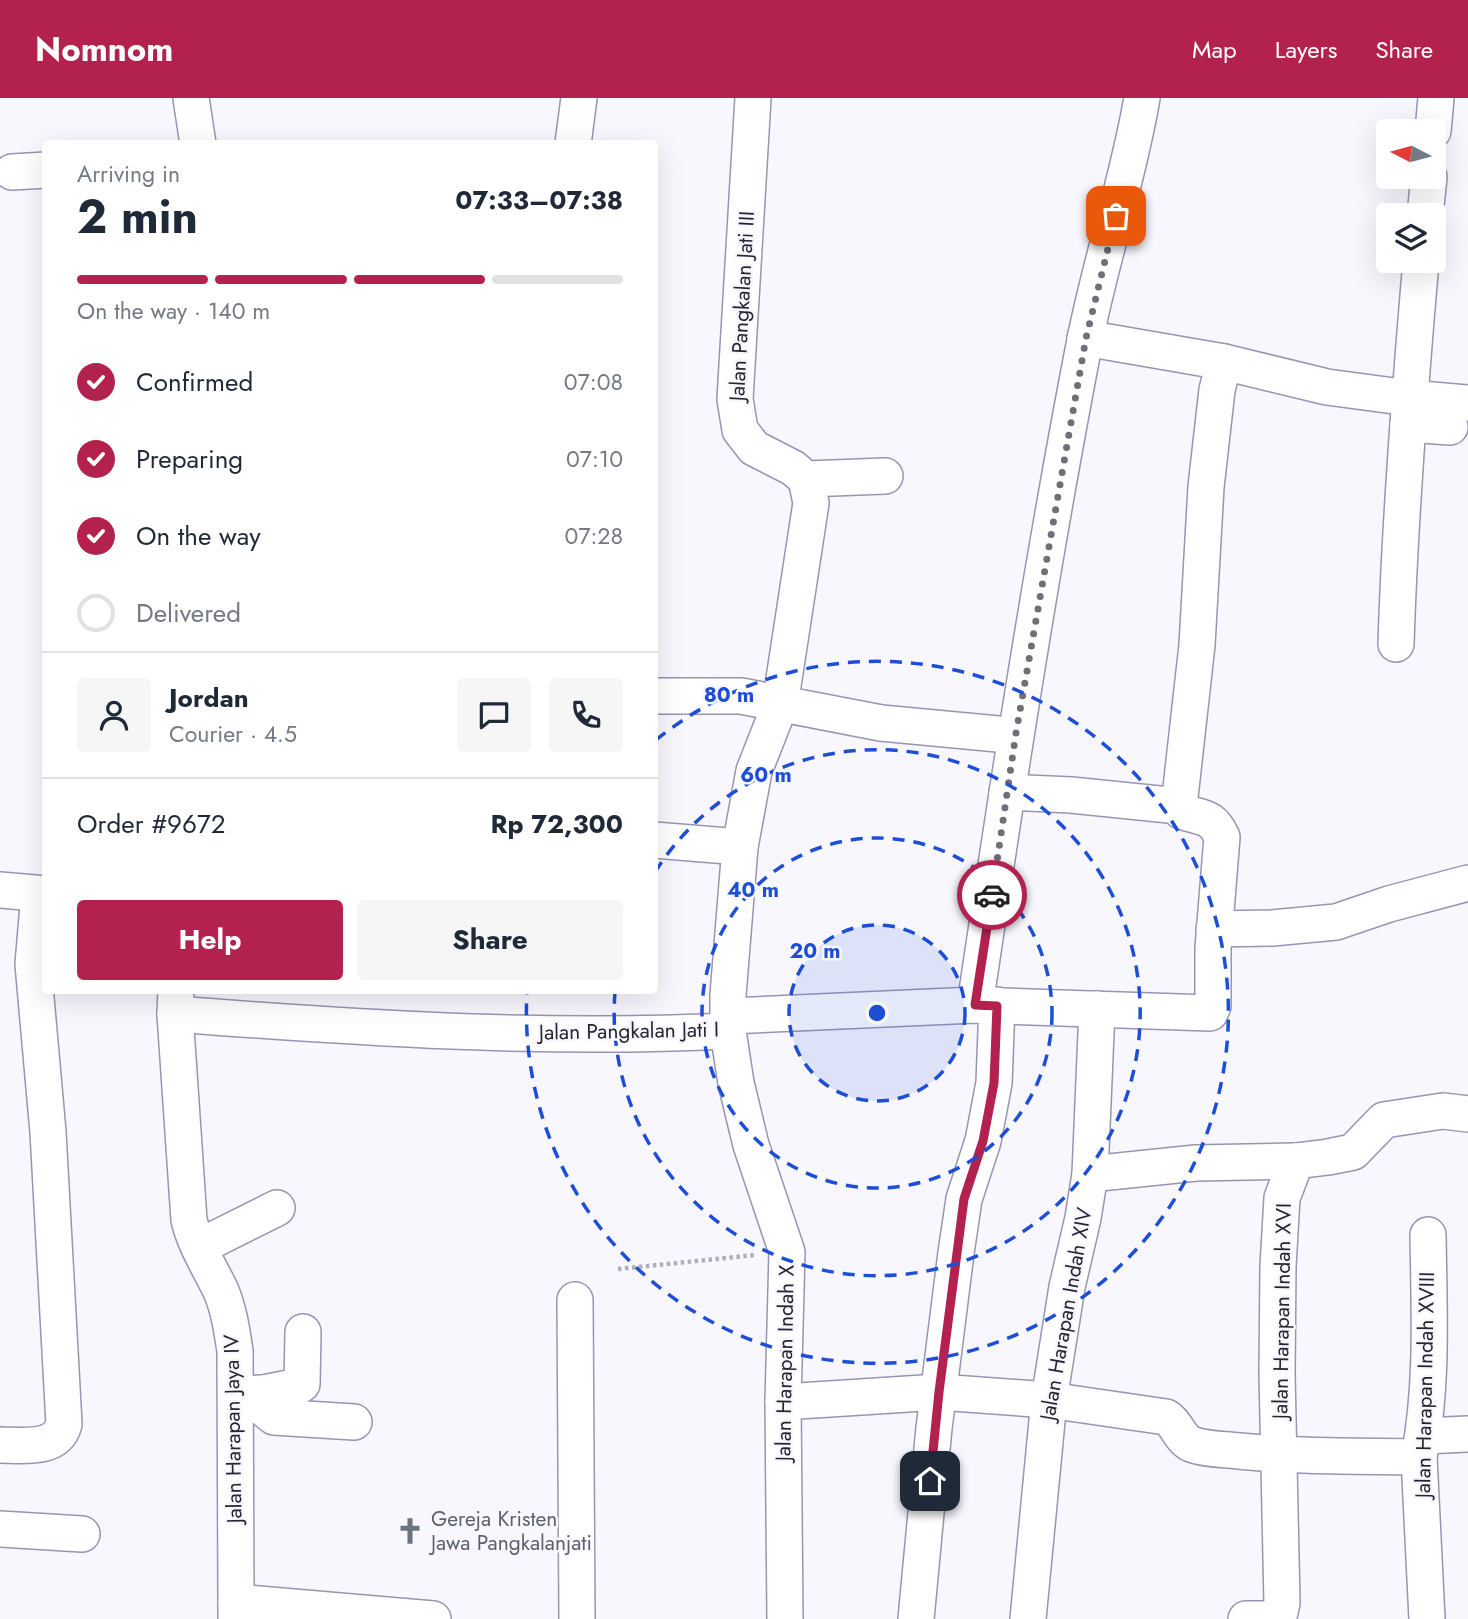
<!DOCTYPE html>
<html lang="en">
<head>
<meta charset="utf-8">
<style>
  :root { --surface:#fff; --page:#f6f6f7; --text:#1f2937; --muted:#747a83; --line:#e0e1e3; --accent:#b3224f }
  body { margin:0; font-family:Jost,sans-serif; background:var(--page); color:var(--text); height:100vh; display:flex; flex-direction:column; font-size:26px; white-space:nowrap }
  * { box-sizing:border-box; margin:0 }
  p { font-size:23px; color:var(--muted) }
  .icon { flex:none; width:38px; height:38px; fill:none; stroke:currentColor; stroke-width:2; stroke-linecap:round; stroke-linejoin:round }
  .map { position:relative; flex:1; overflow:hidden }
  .panel { position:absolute; left:42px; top:42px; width:616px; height:854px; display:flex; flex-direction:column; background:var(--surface); border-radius:7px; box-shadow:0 7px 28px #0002 }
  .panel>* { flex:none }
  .needle { width:46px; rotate:276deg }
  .controls { position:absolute; left:1376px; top:21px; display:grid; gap:14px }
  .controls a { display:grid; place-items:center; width:70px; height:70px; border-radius:7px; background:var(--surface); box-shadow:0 7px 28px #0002; font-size:35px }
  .pin { position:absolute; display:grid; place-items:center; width:60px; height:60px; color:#fff; margin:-30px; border-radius:14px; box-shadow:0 4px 10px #0006 }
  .courier { position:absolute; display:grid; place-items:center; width:70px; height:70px; margin:-35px; border:5px solid #b3224f; border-radius:50%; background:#fff; color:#222; box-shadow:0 2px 9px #0007 }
  .overview em { font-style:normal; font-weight:700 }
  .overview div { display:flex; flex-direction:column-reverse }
  .overview { display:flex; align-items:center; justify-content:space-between; height:119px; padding:0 35px }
  h1 { font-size:46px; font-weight:700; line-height:52px }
  .bar { display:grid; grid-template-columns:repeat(4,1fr); gap:10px 7px; align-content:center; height:84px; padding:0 35px }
  .bar i { height:9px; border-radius:5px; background:var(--line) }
  .bar .on { background:var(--accent) }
  .bar p { grid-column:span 4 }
  .line { display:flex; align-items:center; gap:18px; padding:0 35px; border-top:2px solid var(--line) }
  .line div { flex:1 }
  .round { display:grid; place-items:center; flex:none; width:74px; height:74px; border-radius:7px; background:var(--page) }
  ol { padding:0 35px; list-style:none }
  li { display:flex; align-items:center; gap:21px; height:77px }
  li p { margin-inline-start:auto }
  li .icon { padding:7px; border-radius:50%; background:var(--accent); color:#fff; stroke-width:4 }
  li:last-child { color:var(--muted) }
  li i { width:38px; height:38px; border:4px solid var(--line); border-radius:50% }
  .cta { display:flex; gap:14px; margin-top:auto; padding:14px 35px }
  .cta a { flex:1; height:80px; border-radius:7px; background:var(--accent); color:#fff; font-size:28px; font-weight:700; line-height:80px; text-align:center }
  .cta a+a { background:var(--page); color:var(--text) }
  header { display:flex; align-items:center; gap:42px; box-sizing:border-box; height:98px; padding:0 35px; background:var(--accent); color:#fff }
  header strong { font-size:33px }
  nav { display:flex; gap:38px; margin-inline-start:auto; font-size:24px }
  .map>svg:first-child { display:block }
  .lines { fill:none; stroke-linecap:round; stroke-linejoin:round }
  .minor-casing { stroke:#9894b5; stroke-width:38 }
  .path { stroke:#b0aeb8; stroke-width:4.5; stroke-dasharray:3.5 3.5; stroke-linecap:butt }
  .minor { stroke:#fff; stroke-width:35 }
  .done { stroke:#706e79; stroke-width:7; stroke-dasharray:0 12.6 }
  .route { stroke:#b3224f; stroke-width:9 }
  .ring { fill:none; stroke:#1d4ed8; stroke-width:3.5; stroke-dasharray:12 9 }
  .labels { text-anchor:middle; stroke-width:5; stroke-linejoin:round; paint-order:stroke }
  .street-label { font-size:21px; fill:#262431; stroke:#f8f7fe }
  .worship-label { font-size:21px; fill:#5b616d; stroke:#f8f7fe; text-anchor:start }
  .centre { fill:#1d4ed8; stroke:#f8f7fe; stroke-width:3.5 }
  .ring-label { font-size:21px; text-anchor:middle; font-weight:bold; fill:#1d4ed8; stroke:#f8f7fe; stroke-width:5; stroke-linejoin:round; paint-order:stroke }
</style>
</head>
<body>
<header>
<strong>Nomnom</strong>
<nav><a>Map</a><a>Layers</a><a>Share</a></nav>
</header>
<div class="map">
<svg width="1468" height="1521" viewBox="0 0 1468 1521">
  <rect width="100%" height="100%" fill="#f8f7fe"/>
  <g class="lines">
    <defs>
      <g id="minor">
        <path d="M191,0L198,46"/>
        <path d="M753,0L735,301L740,332L754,350L793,370L806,381L811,405L780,607L754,673L740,749L728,897V933L736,985L751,1047L787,1154L783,1304L785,1521"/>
        <path d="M1433,33L1436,0"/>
        <path d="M573,46L579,0"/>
        <path d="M12,74L46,72"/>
        <path d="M1425,117L1429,79"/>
        <path d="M1085,240L1224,264L1327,289L1409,300L1468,305"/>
        <path d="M1408,326L1450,329"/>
        <path d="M806,381L885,378"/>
        <path d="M1396,546C1400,418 1410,290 1421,163"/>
        <path d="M654,598H741L881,625L998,636"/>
        <path d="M1179,708L1197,547L1206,389L1217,292L1224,264"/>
        <path d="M654,742L740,749"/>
        <path d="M0,792L46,796"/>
        <path d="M1214,831L1272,830L1336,824L1389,806L1468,785"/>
        <path d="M176,892L175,916C358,930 545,942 728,933"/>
        <path d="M975,907C1008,685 1042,463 1085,242C1101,161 1128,82 1142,0"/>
        <path d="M175,916L189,1122C195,1147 210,1170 221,1193C229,1212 232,1233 235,1253L236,1504"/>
        <path d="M729,918L975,907L1210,915L1213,908V850L1222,739C1211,716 1202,721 1181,713L1179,708L1071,697L1007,694"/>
        <path d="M1090,1076L1196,1065L1296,1063L1328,1059L1353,1054L1384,1022L1443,1013L1468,1016"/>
        <path d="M199,1149L277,1110"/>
        <path d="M575,1202L577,1521"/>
        <path d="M264,1295L299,1288L302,1286L303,1234"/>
        <path d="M237,1296L264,1295V1311L274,1319L354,1324"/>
        <path d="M783,1304L939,1294L1049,1302L1166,1319C1177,1325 1179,1340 1191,1346C1206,1352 1224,1351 1239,1353C1299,1359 1359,1358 1419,1359"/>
        <path d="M1423,1338L1468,1336"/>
        <path d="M0,1347C22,1347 57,1353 64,1326L48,1034L33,866L39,796"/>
        <path d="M0,1431L82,1436"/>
        <path d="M236,1521V1504L433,1521"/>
        <path d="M916,1521L934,1330L956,1155L964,1101L983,1043L994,985L997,907"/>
        <path d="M1028,1521L1049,1302L1067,1189L1083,1120L1090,1076L1097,911"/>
        <path d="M1246,1521H1274L1280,1514L1282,1505L1277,1275L1278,1168L1282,1100L1296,1063"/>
        <path d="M1427,1521L1419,1359C1433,1287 1429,1210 1428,1137"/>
      </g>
    </defs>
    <use href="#minor" class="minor-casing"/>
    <path class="path" d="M618,1171L755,1157"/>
    <use href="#minor" class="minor"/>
  </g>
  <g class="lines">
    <path class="done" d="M992,797L1016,635L1086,240L1116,118"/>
    <path class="route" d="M930,1383L939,1294L964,1101L983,1043L994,985L997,908L975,907L992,797"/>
  </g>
  <circle cx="877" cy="915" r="88" fill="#1d4ed8" fill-opacity=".12"/>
  <g class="ring">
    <circle cx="877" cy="915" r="88"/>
    <circle cx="877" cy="915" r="175"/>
    <path d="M655 774A263 263 0 1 1 615 894"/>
    <path d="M656 642A351 351 0 1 1 527 894"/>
  </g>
  <defs>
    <symbol id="church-bare" viewBox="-9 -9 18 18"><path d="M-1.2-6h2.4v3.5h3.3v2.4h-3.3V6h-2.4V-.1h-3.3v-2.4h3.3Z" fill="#6b7280" stroke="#f8f7fe" stroke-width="2.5" paint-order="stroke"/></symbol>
  </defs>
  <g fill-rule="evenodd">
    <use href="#church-bare" x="391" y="1414" width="38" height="38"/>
  </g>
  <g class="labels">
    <g class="street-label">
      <text transform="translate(742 208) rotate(-87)" y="7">Jalan Pangkalan Jati III</text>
      <text transform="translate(629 933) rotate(-1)" y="7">Jalan Pangkalan Jati I</text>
      <text transform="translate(1282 1213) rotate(-89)" y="7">Jalan Harapan Indah XVI</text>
      <text transform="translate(1066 1216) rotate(-80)" y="7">Jalan Harapan Indah XIV</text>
      <text transform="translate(785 1265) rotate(-89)" y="7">Jalan Harapan Indah X</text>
      <text transform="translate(1425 1287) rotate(-89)" y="7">Jalan Harapan Indah XVIII</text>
      <text transform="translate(233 1331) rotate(-91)" y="7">Jalan Harapan Jaya IV</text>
    </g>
    <g class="worship-label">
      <text x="431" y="1428">Gereja Kristen<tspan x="431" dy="24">Jawa Pangkalanjati</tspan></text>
    </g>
  </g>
  <circle cx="877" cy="915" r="10" class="centre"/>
  <g class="ring-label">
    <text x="729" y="604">80 m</text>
    <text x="766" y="684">60 m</text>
    <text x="753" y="799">40 m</text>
    <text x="815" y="860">20 m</text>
  </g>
</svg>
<div class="controls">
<a><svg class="needle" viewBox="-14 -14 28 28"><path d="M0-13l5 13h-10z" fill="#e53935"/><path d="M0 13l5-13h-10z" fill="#747a83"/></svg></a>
<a><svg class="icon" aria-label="layers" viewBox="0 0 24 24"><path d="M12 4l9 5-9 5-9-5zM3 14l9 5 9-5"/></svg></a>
</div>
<div class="pin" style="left:1116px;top:118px;background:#ea580c"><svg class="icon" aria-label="bag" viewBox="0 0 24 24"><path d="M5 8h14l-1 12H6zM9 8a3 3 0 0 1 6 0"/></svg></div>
<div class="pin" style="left:930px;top:1383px;background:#1f2937"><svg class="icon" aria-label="home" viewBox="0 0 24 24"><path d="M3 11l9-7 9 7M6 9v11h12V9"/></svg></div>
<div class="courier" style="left:992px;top:797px"><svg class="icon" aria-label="car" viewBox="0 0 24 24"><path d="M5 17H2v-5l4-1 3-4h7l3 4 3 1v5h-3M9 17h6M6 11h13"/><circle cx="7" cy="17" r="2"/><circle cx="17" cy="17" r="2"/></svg></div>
<section class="panel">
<div class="overview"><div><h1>2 min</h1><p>Arriving in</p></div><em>07:33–07:38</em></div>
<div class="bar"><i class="on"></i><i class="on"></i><i class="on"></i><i></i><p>On the way · 140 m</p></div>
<ol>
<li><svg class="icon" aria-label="check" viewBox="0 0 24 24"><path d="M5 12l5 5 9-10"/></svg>Confirmed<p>07:08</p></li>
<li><svg class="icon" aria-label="check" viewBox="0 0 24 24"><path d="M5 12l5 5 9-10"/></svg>Preparing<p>07:10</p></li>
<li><svg class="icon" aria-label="check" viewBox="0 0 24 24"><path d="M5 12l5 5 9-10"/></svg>On the way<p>07:28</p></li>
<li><i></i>Delivered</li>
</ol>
<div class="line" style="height:126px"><a class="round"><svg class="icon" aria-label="person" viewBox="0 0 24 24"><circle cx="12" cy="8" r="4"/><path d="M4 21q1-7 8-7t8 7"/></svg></a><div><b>Jordan</b><p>Courier · 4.5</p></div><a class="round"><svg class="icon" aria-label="chat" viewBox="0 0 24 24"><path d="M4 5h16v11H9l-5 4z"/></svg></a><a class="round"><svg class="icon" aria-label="phone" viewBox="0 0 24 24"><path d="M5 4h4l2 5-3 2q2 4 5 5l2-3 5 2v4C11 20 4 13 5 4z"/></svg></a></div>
<div class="line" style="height:91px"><div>Order #9672</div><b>Rp 72,300</b></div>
<div class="cta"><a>Help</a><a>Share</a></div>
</section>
</div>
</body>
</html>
